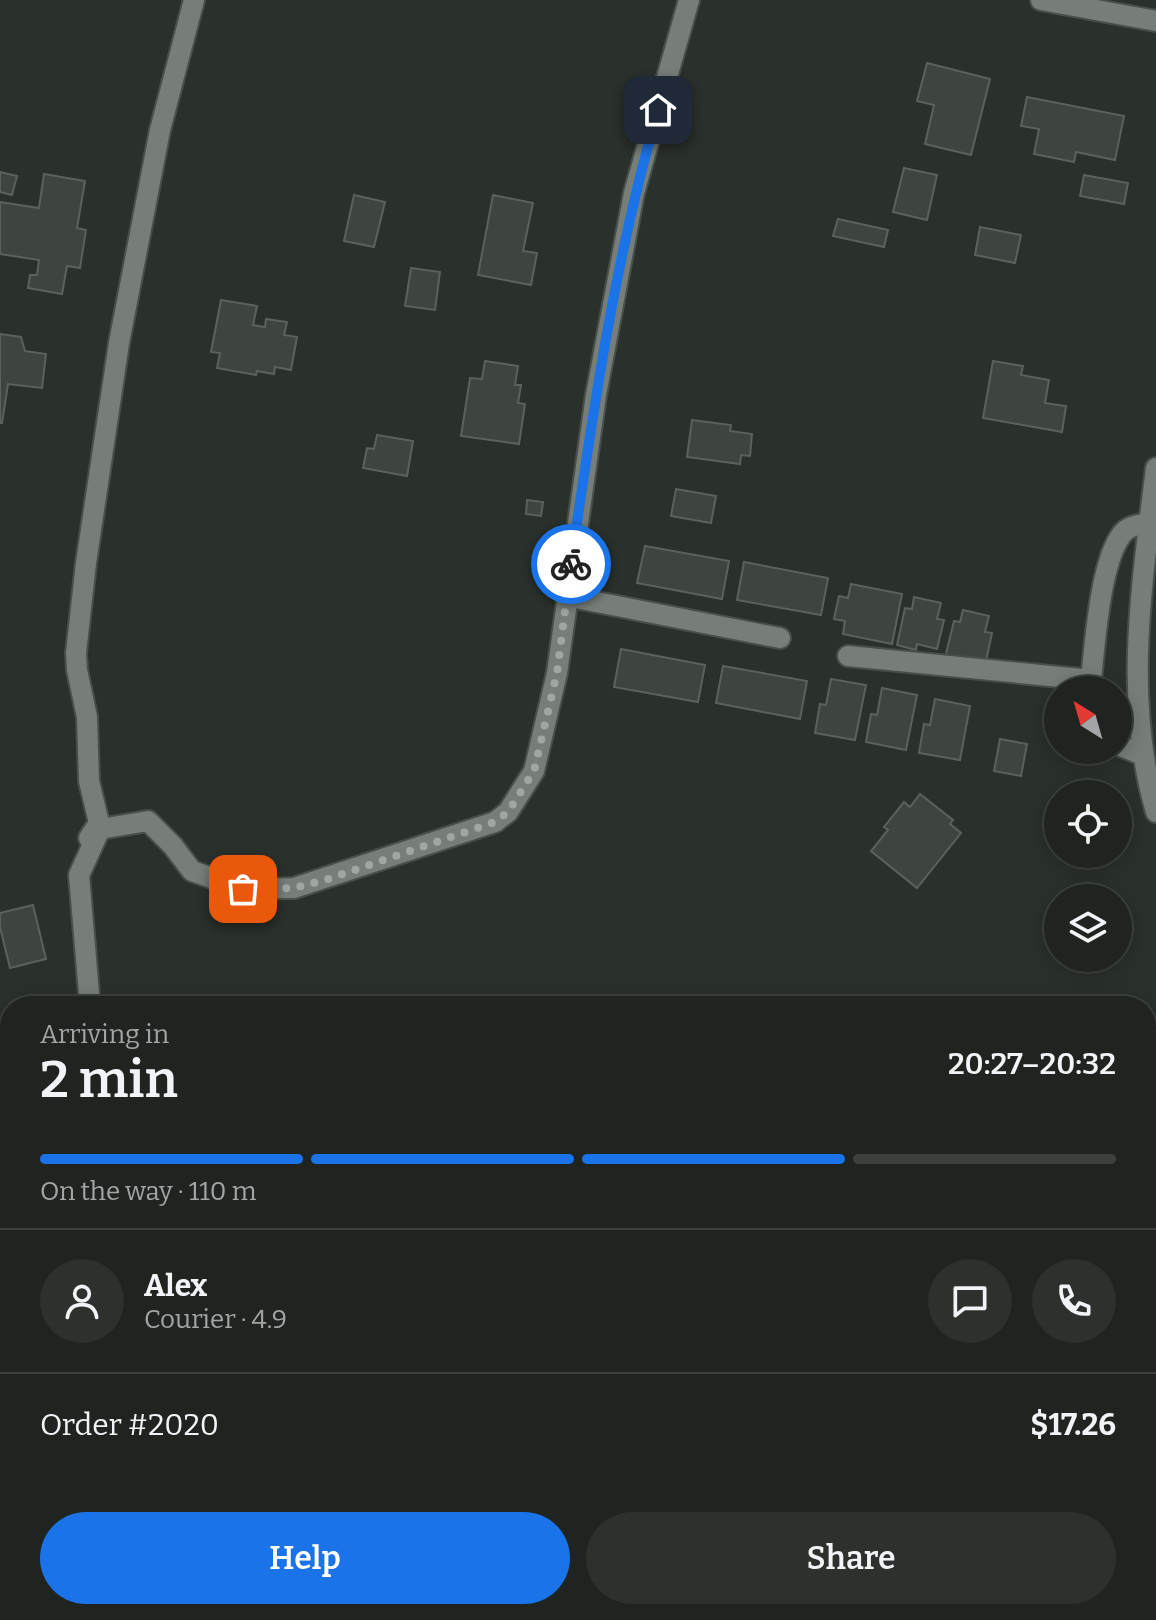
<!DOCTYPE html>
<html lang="en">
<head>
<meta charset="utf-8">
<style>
  :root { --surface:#202420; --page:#2d302d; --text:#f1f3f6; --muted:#a2a4a5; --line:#3d413e; --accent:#1a73e8 }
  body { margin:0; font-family:Bitter,serif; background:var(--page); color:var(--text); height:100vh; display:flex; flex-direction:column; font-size:30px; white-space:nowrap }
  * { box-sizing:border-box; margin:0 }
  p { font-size:26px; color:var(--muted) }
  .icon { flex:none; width:44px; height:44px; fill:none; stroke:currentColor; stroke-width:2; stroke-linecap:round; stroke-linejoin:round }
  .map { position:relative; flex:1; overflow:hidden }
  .details { position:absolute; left:0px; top:996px; width:1156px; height:624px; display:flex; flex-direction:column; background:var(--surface); border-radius:32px 32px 0 0; box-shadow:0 4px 20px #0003,0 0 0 2px var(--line) }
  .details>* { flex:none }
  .needle { width:52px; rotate:323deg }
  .controls { position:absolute; left:1044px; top:676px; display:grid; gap:16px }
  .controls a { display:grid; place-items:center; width:88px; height:88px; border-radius:50%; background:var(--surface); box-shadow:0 4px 20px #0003,0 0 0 2px var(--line); font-size:40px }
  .pin { position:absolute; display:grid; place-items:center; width:68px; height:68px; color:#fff; margin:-34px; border-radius:16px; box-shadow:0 4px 12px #0006 }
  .courier { position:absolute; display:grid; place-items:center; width:80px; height:80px; margin:-40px; border:6px solid #1a73e8; border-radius:50%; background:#fff; color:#222; box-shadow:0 2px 10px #0007 }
  .summary em { font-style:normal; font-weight:600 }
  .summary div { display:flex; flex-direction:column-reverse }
  .summary { display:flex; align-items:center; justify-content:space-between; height:136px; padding:0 40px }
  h1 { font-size:52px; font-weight:600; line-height:60px }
  .bar { display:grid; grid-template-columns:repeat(4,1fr); gap:12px 8px; align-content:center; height:96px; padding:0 40px }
  .bar i { height:10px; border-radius:6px; background:var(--line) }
  .bar .active { background:var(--accent) }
  .bar p { grid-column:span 4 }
  .line { display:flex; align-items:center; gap:20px; padding:0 40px; border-top:2px solid var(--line) }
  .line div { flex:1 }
  .round { display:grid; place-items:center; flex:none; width:84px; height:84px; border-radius:42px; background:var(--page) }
  .action { display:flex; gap:16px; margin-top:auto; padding:16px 40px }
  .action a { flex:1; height:92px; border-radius:48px; background:var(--accent); color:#fff; font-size:32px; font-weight:600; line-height:92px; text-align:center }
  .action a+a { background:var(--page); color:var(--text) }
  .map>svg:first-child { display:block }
  .building { fill:#3e4440; stroke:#5b615c; stroke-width:2 }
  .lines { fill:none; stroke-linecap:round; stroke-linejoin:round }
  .minor-casing { stroke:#494e4a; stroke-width:24 }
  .path { stroke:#888d89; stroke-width:5; stroke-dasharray:8 4; stroke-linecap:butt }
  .minor { stroke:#777e78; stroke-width:20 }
  .done { stroke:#a2a6a3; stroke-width:8; stroke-dasharray:0 14.4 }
  .route { stroke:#1a73e8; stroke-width:10 }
</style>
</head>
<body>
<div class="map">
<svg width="1156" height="1620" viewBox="0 0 1156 1620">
  <rect width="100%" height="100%" fill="#2a302b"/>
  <g class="building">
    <path d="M927,63L990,79L971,155L925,144L934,105L917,101Z"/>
    <path d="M1027,97L1124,116L1115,160L1076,152L1074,162L1034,154L1039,129L1021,126Z"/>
    <path d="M904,168L937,175L927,220L893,212Z"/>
    <path d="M0,172L17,176L12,195L0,192Z"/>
    <path d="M44,174L85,181L77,228L86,230L80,268L67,266L62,294L28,288L30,275H37L39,260L0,254V202L39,208Z"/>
    <path d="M1084,175L1128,183L1124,204L1080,196Z"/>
    <path d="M354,195L385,202L374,247L344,241Z"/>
    <path d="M493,195L533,203L523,251L537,253L531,285L478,275Z"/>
    <path d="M838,219L888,230L884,247L833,236Z"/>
    <path d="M980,227L1021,235L1015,263L975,255Z"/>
    <path d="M411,268L440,272L435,310L405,306Z"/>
    <path d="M221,300L257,306L253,325L265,327L266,319L287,322L284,335L297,337L291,370L275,367L274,374L257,371L256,375L217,368L220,353L211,352Z"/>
    <path d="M0,334L21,337L25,351L46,354L42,388L8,384L2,423H0Z"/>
    <path d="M485,361L518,366L515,385H521L518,403L525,404L519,444L461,436L470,378L482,379Z"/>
    <path d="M993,361L1023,366L1021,375L1049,380L1045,403L1066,406L1062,432L983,418Z"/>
    <path d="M692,420L731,425L730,431L752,434L750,456L741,455L740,464L687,457Z"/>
    <path d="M377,435L413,441L407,476L363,468L367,448L374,449Z"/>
    <path d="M676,489L716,496L711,523L671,516Z"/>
    <path d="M527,500L543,502L541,516L526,514Z"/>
    <path d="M645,546L729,561L722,599L637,583Z"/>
    <path d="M744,562L828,578L821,615L737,600Z"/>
    <path d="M851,584L902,594L892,644L843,634L845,621L834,619L839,596L848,598Z"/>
    <path d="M914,597L941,603L937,619L944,620L937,649L917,644L916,650L897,645L905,608L912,609Z"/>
    <path d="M963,610L989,616L985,632L992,633L986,661L965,657L964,662L945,658L954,621L960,622Z"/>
    <path d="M621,649L705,665L698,702L614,687Z"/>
    <path d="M723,666L807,681L800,719L716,703Z"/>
    <path d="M831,679L866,685L855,740L815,733L820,704L826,705Z"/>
    <path d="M882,688L917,695L906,750L866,742L871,714L877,715Z"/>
    <path d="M935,699L970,706L960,760L919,753L924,724L930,725Z"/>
    <path d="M1000,739L1027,744L1021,776L994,771Z"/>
    <path d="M920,794L953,820L950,824L961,833L917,888L871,851L888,830L884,827L904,802L910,807Z"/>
    <path d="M33,905L46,959L10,968L0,927V913Z"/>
    <path d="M13,1610H67L75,1620H21Z"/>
  </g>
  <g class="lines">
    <defs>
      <g id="minor">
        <path d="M1041,0L1156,21"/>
        <path d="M1156,468C1142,583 1123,699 1156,812"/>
        <path d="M566,596L780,638"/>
        <path d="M848,656L1091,680C1095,644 1100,562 1122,534C1129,525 1139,525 1150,523"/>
        <path d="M1118,745L1143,755"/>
        <path d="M89,838L99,823L89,781L87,717L77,670L76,653L86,563L119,343L160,130L194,0"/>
        <path d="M90,1006L79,875L100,829L148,821L173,846L192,871L243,889L294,888L495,822L508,812L534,771L557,673L596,395L634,193L689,0"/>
        <path d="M1146,1185L1156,1175"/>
        <path d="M0,1190L10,1187"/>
        <path d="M920,1610V1620"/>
        <path d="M615,1619L628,1610"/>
      </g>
    </defs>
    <use href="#minor" class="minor-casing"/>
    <path class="path" d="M882,1620L899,1612"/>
    <use href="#minor" class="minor"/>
  </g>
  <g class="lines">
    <path class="done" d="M243,889L294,888L328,879L495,822L508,812L534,771L557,673L571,564"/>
    <path class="route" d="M571,564C593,411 615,258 658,110"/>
  </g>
</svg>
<div class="controls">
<a><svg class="needle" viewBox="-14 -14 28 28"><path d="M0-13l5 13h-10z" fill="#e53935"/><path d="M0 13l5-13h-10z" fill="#a2a4a5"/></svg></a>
<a><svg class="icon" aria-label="locate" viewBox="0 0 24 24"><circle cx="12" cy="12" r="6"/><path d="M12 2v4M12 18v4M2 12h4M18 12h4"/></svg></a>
<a><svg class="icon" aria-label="layers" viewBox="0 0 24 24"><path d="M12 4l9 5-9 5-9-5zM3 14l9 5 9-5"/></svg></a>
</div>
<div class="pin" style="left:243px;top:889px;background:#ea580c"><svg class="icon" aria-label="bag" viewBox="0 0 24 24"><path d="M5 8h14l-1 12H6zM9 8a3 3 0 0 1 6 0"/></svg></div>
<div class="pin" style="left:658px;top:110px;background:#1f2937"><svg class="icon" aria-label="home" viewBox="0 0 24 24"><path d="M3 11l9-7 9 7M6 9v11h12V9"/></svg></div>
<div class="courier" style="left:571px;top:564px"><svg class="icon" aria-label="bike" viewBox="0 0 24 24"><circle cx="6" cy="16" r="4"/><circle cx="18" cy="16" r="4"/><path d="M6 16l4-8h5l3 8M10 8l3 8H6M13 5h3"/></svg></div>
<section class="details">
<div class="summary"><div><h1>2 min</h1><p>Arriving in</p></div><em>20:27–20:32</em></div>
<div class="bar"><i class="active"></i><i class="active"></i><i class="active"></i><i></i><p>On the way · 110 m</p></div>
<div class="line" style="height:144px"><a class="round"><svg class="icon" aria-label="person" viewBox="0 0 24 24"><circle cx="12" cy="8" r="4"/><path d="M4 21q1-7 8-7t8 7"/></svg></a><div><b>Alex</b><p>Courier · 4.9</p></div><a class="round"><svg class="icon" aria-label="chat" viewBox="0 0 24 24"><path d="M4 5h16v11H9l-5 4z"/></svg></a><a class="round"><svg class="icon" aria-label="phone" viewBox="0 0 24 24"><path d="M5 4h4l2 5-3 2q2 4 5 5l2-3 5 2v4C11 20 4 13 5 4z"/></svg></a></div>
<div class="line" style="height:104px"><div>Order #2020</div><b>$17.26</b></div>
<div class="action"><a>Help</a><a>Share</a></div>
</section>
</div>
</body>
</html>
